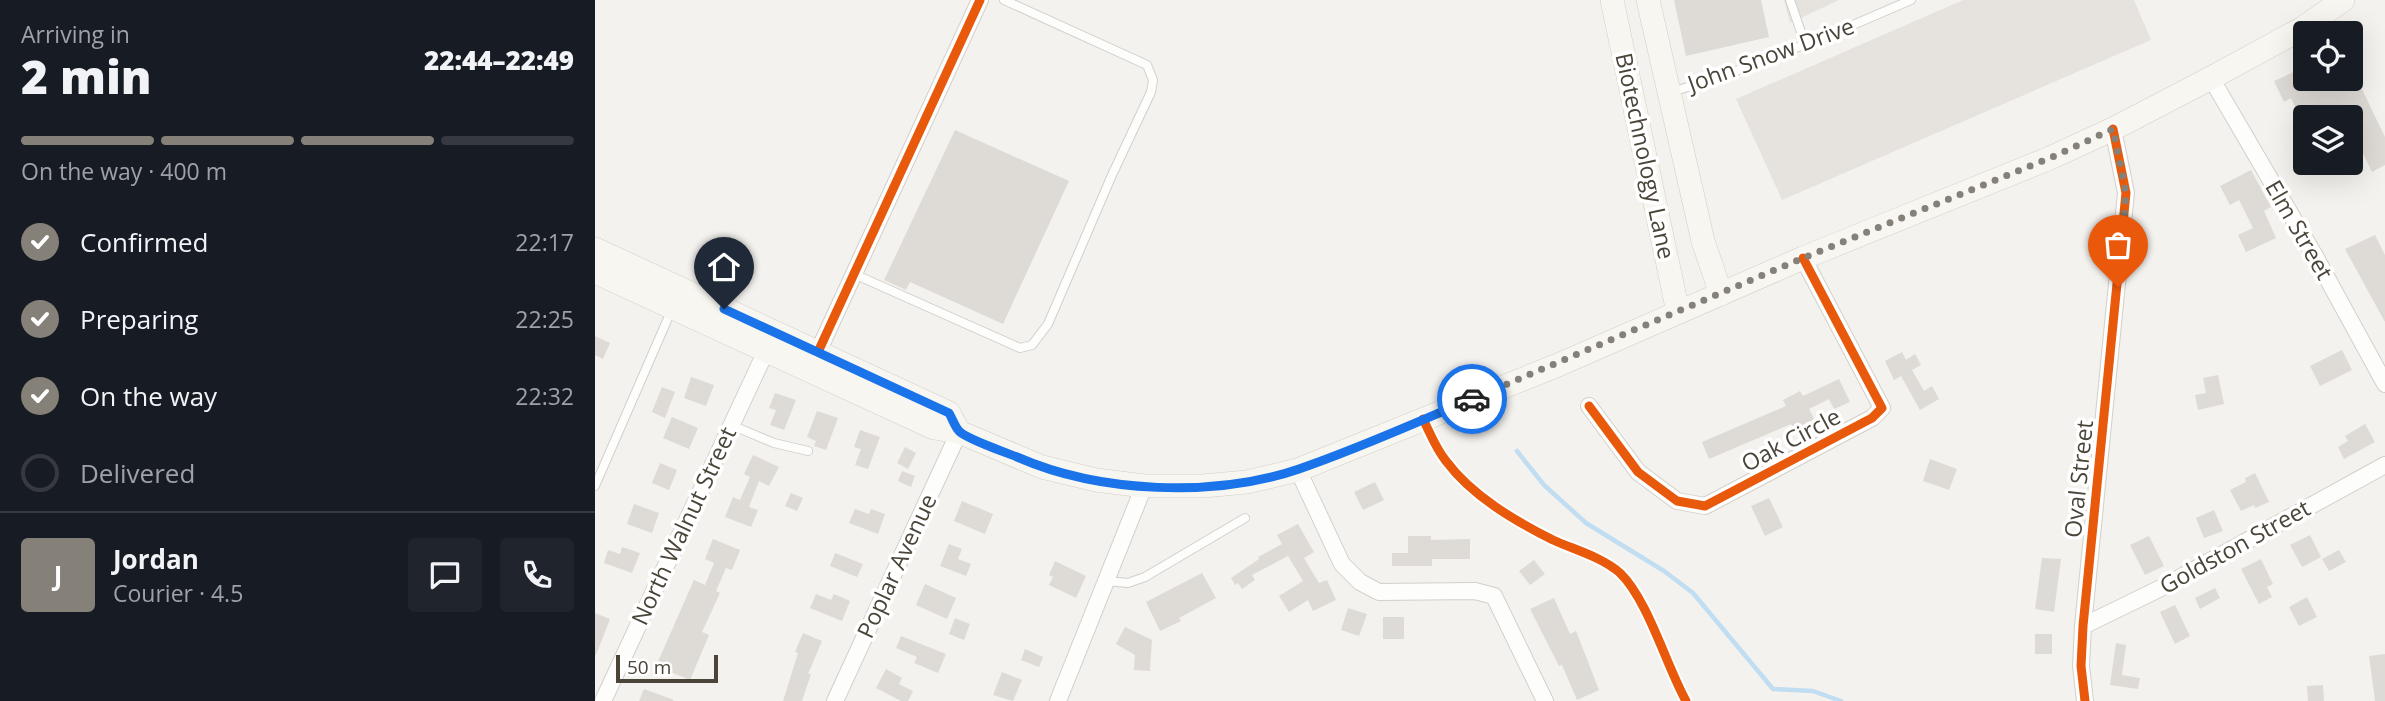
<!DOCTYPE html>
<html lang="en">
<head>
<meta charset="utf-8">
<style>
  :root { --surface:#171b24; --page:#20242c; --text:#f1f3f6; --muted:#9ea1a6; --line:#363941; --accent:#868178 }
  body { margin:0; font-family:"Open Sans",sans-serif; background:var(--page); color:var(--text); height:100vh; display:flex; flex-direction:column; font-size:26px; white-space:nowrap }
  * { box-sizing:border-box; margin:0 }
  p { font-size:23px; color:var(--muted) }
  .icon { flex:none; width:38px; height:38px; fill:none; stroke:currentColor; stroke-width:2; stroke-linecap:round; stroke-linejoin:round }
  .map { position:relative; flex:1; overflow:hidden }
  .sheet { display:flex; flex-direction:column; background:var(--surface); width:595px }
  .sheet>* { flex:none }
  .fabs { position:absolute; left:1698px; top:21px; display:grid; gap:14px }
  .fabs a { display:grid; place-items:center; width:70px; height:70px; border-radius:7px; background:var(--surface); box-shadow:0 7px 28px #0002; font-size:35px }
  .scale { position:absolute; left:21px; bottom:18px; width:102px; box-sizing:border-box; padding-left:7px; border:4px solid #4b4439; border-top:0; font-size:19px; line-height:24px; white-space:nowrap; color:#4b4439; -webkit-text-stroke:5px #fff; paint-order:stroke }
  .pin { position:absolute; display:grid; place-items:center; width:60px; height:60px; color:#fff; margin:-72px -30px; border-radius:50% 50% 50% 0; rotate:-45deg; box-shadow:0 0 7px #0007 }
  .pin .icon { rotate:45deg }
  .courier { position:absolute; display:grid; place-items:center; width:70px; height:70px; margin:-35px; border:5px solid #1a73e8; border-radius:50%; background:#fff; color:#222; box-shadow:0 2px 9px #0007 }
  .overview em { font-style:normal; font-weight:800 }
  .overview div { display:flex; flex-direction:column-reverse }
  .overview { display:flex; align-items:center; justify-content:space-between; height:119px; padding:0 21px }
  h1 { font-size:46px; font-weight:800; line-height:52px }
  .bar { display:grid; grid-template-columns:repeat(4,1fr); gap:10px 7px; align-content:center; height:84px; padding:0 21px }
  .bar i { height:9px; border-radius:5px; background:var(--line) }
  .bar .current { background:var(--accent) }
  .bar p { grid-column:span 4 }
  .line { display:flex; align-items:center; gap:18px; padding:0 21px; border-top:2px solid var(--line) }
  .line div { flex:1 }
  .round { display:grid; place-items:center; flex:none; width:74px; height:74px; border-radius:7px; background:var(--page) }
  ol { padding:0 21px; list-style:none }
  li { display:flex; align-items:center; gap:21px; height:77px }
  li p { margin-inline-start:auto }
  li .icon { padding:7px; border-radius:50%; background:var(--accent); color:#fff; stroke-width:4 }
  li:last-child { color:var(--muted) }
  li i { width:38px; height:38px; border:4px solid var(--line); border-radius:50% }
  main { display:flex; flex:1; min-height:0 }
  .map>svg:first-child { display:block }
  .parking { fill:#e6e3df }
  .lines { fill:none; stroke-linecap:round; stroke-linejoin:round }
  .stream { stroke:#c0ddf1; stroke-width:4.5 }
  .building { fill:#dedbd6 }
  .lane-casing { stroke:#d2d0cb; stroke-width:10 }
  .street-casing { stroke:#d2d0cb; stroke-width:18 }
  .secondary-casing { stroke:#d3cfc5; stroke-width:24 }
  .lane { stroke:#fdfdfc; stroke-width:8 }
  .street { stroke:#fdfdfc; stroke-width:16 }
  .secondary { stroke:#f7f6f1; stroke-width:23 }
  .cycleway-casing { stroke:#fff; stroke-width:13 }
  .cycleway { stroke:#e8590c; stroke-width:9 }
  .done { stroke:#868178; stroke-width:7; stroke-dasharray:0 12.6 }
  .route { stroke:#1a73e8; stroke-width:9 }
  .labels { text-anchor:middle; stroke-width:7; stroke-linejoin:round; paint-order:stroke }
  .street-label { font-size:23px; fill:#4b4439; stroke:#fff }
</style>
</head>
<body>
<main>
<section class="sheet">
<div class="overview"><div><h1>2 min</h1><p>Arriving in</p></div><em>22:44–22:49</em></div>
<div class="bar"><i class="current"></i><i class="current"></i><i class="current"></i><i></i><p>On the way · 400 m</p></div>
<ol>
<li><svg class="icon" aria-label="check" viewBox="0 0 24 24"><path d="M5 12l5 5 9-10"/></svg>Confirmed<p>22:17</p></li>
<li><svg class="icon" aria-label="check" viewBox="0 0 24 24"><path d="M5 12l5 5 9-10"/></svg>Preparing<p>22:25</p></li>
<li><svg class="icon" aria-label="check" viewBox="0 0 24 24"><path d="M5 12l5 5 9-10"/></svg>On the way<p>22:32</p></li>
<li><i></i>Delivered</li>
</ol>
<div class="line" style="height:126px"><b class="round" style="background:var(--accent);color:#fff">J</b><div><b>Jordan</b><p>Courier · 4.5</p></div><a class="round"><svg class="icon" aria-label="chat" viewBox="0 0 24 24"><path d="M4 5h16v11H9l-5 4z"/></svg></a><a class="round"><svg class="icon" aria-label="phone" viewBox="0 0 24 24"><path d="M5 4h4l2 5-3 2q2 4 5 5l2-3 5 2v4C11 20 4 13 5 4z"/></svg></a></div>
</section>
<div class="map">
<svg width="1790" height="701" viewBox="0 0 1790 701">
  <rect width="100%" height="100%" fill="#f4f2ee"/>
  <g class="parking">
    <path d="M1189,0H1244L1195,23Z"/>
    <path d="M1368,0H1539L1556,40L1187,200L1141,99Z"/>
  </g>
  <g class="lines">
    <path class="stream" d="M922,451L949,485L991,523L1069,571L1098,593L1178,689L1218,691L1246,701"/>
  </g>
  <g class="building">
    <path d="M1079,0H1166L1174,37L1091,56Z"/>
    <path d="M1710,67V79H1718L1723,89L1745,79H1762L1790,137V165L1777,172L1755,126V117H1705L1696,98L1689,102L1679,81Z"/>
    <path d="M360,130L474,181L408,324L315,282L311,290L289,280Z"/>
    <path d="M1656,170L1676,207L1669,211L1681,238L1651,252L1643,235L1658,228L1644,200L1635,205L1625,186Z"/>
    <path d="M1780,235L1790,255V322L1750,249Z"/>
    <path d="M0,336L15,343L8,359L0,355Z"/>
    <path d="M1747,350L1757,370L1725,386L1715,366Z"/>
    <path d="M1307,352L1311,360L1320,354L1326,365L1317,370L1329,391L1337,386L1344,399L1325,410L1306,376L1299,380L1290,361Z"/>
    <path d="M1623,375L1629,404L1603,410L1600,395L1611,393L1608,378Z"/>
    <path d="M96,377L119,385L111,406L89,398Z"/>
    <path d="M1244,379L1255,402L1239,409L1234,399L1214,409L1220,421L1200,431L1196,424L1114,459L1107,442L1191,406L1188,400L1205,391L1208,396Z"/>
    <path d="M67,387L80,392L70,418L57,412Z"/>
    <path d="M180,393L201,400L189,430L175,425L181,410L174,408Z"/>
    <path d="M222,411L243,418L231,450L219,446L221,441L212,437Z"/>
    <path d="M77,417L103,428L94,449L68,438Z"/>
    <path d="M1770,424L1780,442L1749,459L1743,447L1753,441L1750,436Z"/>
    <path d="M265,430L285,437L273,469L260,465L266,449L259,447Z"/>
    <path d="M310,447L321,453L313,469L302,463Z"/>
    <path d="M158,455L184,467L174,486L164,481L154,507L163,510L156,527L130,517L138,497L145,500L155,477L149,474Z"/>
    <path d="M1335,459L1362,469L1354,490L1328,481Z"/>
    <path d="M65,463L82,470L74,490L57,483Z"/>
    <path d="M307,471L320,476L316,487L303,481Z"/>
    <path d="M1660,473L1674,502L1660,508L1659,505L1646,511L1635,490L1651,482L1650,478Z"/>
    <path d="M780,482L789,500L768,510L759,492Z"/>
    <path d="M196,493L208,498L202,511L190,506Z"/>
    <path d="M1174,498L1188,527L1170,536L1156,506Z"/>
    <path d="M367,501L398,514L390,534L359,521Z"/>
    <path d="M39,504L64,513L57,533L32,524Z"/>
    <path d="M260,509L274,514L276,509L290,514L283,534L254,523Z"/>
    <path d="M1619,510L1628,531L1609,538L1601,518Z"/>
    <path d="M703,524L719,552L709,558L724,583L732,580L741,600L718,611L713,600L694,612L684,596L708,581L693,556L657,575L660,580L647,589L643,583L640,585L636,578L664,559L663,557L687,544L682,535Z"/>
    <path d="M1715,535L1726,557L1707,567L1695,545Z"/>
    <path d="M813,536H836V540L875,539V559H837V566H797V553H813Z"/>
    <path d="M1554,536L1569,566L1550,575L1535,545Z"/>
    <path d="M118,539L145,550L137,570L131,568L121,591L125,593L107,632L114,635L95,680L61,666L99,580L110,585L119,563L110,559Z"/>
    <path d="M354,544L367,549L363,559L376,564L371,576L345,566Z"/>
    <path d="M27,547L45,553L37,573L9,563L13,550L25,554Z"/>
    <path d="M1744,550L1751,562L1734,571L1727,559Z"/>
    <path d="M240,553L268,564L262,577L235,566Z"/>
    <path d="M1447,558L1466,559L1459,612L1440,609Z"/>
    <path d="M1666,559L1678,584L1672,587L1677,597L1664,604L1646,569Z"/>
    <path d="M939,560L950,574L935,585L924,571Z"/>
    <path d="M460,561L491,576L481,598L454,585L458,577L454,575Z"/>
    <path d="M607,573L621,598L584,618L586,621L565,631L551,602Z"/>
    <path d="M330,584L361,598L352,619L321,605Z"/>
    <path d="M1620,588L1625,598L1605,609L1600,598Z"/>
    <path d="M221,594L236,600L239,594L255,601L247,621L215,608Z"/>
    <path d="M1712,597L1722,617L1704,626L1694,607Z"/>
    <path d="M959,598L975,634L981,631L1004,690L982,700L967,665L964,666L935,609Z"/>
    <path d="M1580,605L1595,636L1580,644L1565,612Z"/>
    <path d="M753,608L772,614L764,636L746,630Z"/>
    <path d="M0,613L15,619L1,655H0Z"/>
    <rect x="788" y="617" width="21" height="22"/>
    <path d="M360,618L375,624L369,640L354,634Z"/>
    <path d="M530,627L557,640L555,671L539,670L540,655L521,644Z"/>
    <path d="M208,633L227,641L213,674H216L207,701H188L203,653L200,652Z"/>
    <rect x="1440" y="634" width="17" height="20"/>
    <path d="M306,636L351,654L343,673L319,663L322,657L301,648Z"/>
    <path d="M1521,643L1531,645L1527,675L1545,678L1543,689L1515,685Z"/>
    <path d="M430,649L448,657L444,667L426,660Z"/>
    <path d="M1790,654V701H1780L1774,656Z"/>
    <path d="M291,669L307,678L304,684L318,691L313,701H306L281,688Z"/>
    <path d="M407,672L427,680L418,701L398,695Z"/>
    <path d="M1728,685L1729,701H1713L1712,686Z"/>
    <path d="M49,689L79,700L78,701H44Z"/>
  </g>
  <g class="lines">
    <defs>
      <g id="lane">
        <path d="M1195,0L1210,44"/>
        <path d="M1076,92L1123,78L1237,34L1316,0"/>
        <path d="M259,274L425,348L437,345L453,324L517,175L556,92L558,80L552,65L409,0"/>
        <path d="M136,425L179,443L213,451"/>
        <path d="M0,486L77,309"/>
        <path d="M511,581L533,583L550,577L650,518"/>
      </g>
      <g id="street">
        <path d="M1616,78L1720,256L1790,384"/>
        <path d="M223,352L385,0"/>
        <path d="M994,406L1043,472L1082,501L1110,506L1277,418L1287,408L1208,258"/>
        <path d="M703,470L747,564L765,582L784,592L880,591L899,596L950,701"/>
        <path d="M1488,626L1570,586L1790,465"/>
        <path d="M8,701L171,351"/>
        <path d="M240,701L364,432"/>
        <path d="M463,701L549,486"/>
        <path d="M1490,701L1486,666L1488,626L1531,193L1518,129"/>
      </g>
      <g id="secondary">
        <path d="M1017,0L1083,312"/>
        <path d="M1053,0L1108,241L1126,294"/>
        <path d="M0,249L354,413L364,432"/>
        <path d="M0,272L339,428L364,432L447,467L501,480L549,486H608L652,482L703,470L963,365L1208,258L1455,158L1518,129L1616,78L1708,28L1748,0"/>
      </g>
    </defs>
    <use href="#lane" class="lane-casing"/>
    <use href="#street" class="street-casing"/>
    <use href="#secondary" class="secondary-casing"/>
    <use href="#lane" class="lane"/>
    <use href="#street" class="street"/>
    <use href="#secondary" class="secondary"/>
    <defs>
      <g id="cycleway">
        <path d="M223,352L385,0"/>
        <path d="M994,406L1043,472L1082,501L1110,506L1277,418L1287,408L1208,258"/>
        <path d="M828,419C835,433 841,449 851,461C877,496 920,521 958,540C980,550 1007,557 1025,573C1053,600 1071,665 1091,701"/>
        <path d="M1490,701L1486,666L1488,626L1531,193L1518,129"/>
      </g>
    </defs>
    <use href="#cycleway" class="cycleway-casing"/>
    <use href="#cycleway" class="cycleway"/>
  </g>
  <g class="lines">
    <path class="done" d="M877,399L1208,258L1455,158L1518,129L1531,193L1523,287"/>
    <path class="route" d="M129,309L354,413C357,418 360,427 364,431C371,439 410,452 422,457C504,493 620,498 704,469C763,449 820,423 877,399"/>
  </g>
  <g class="labels">
    <g class="street-label">
      <text transform="translate(1176 55) rotate(-20)" y="8">John Snow Drive</text>
      <text transform="translate(1050 156) rotate(78)" y="8">Biotechnology Lane</text>
      <text transform="translate(1704 230) rotate(60)" y="8">Elm Street</text>
      <text transform="translate(1196 440) rotate(-28)" y="8">Oak Circle</text>
      <text transform="translate(1484 479) rotate(-84)" y="8">Oval Street</text>
      <text transform="translate(89 526) rotate(-65)" y="8">North Walnut Street</text>
      <text transform="translate(1640 547) rotate(-29)" y="8">Goldston Street</text>
      <text transform="translate(302 566) rotate(-65)" y="8">Poplar Avenue</text>
    </g>
  </g>
</svg>
<div class="fabs">
<a><svg class="icon" aria-label="locate" viewBox="0 0 24 24"><circle cx="12" cy="12" r="6"/><path d="M12 2v4M12 18v4M2 12h4M18 12h4"/></svg></a>
<a><svg class="icon" aria-label="layers" viewBox="0 0 24 24"><path d="M12 4l9 5-9 5-9-5zM3 14l9 5 9-5"/></svg></a>
</div>
<div class="scale">50 m</div>
<div class="pin" style="left:1523px;top:287px;background:#ea580c"><svg class="icon" aria-label="bag" viewBox="0 0 24 24"><path d="M5 8h14l-1 12H6zM9 8a3 3 0 0 1 6 0"/></svg></div>
<div class="pin" style="left:129px;top:309px;background:#1f2937"><svg class="icon" aria-label="home" viewBox="0 0 24 24"><path d="M3 11l9-7 9 7M6 9v11h12V9"/></svg></div>
<div class="courier" style="left:877px;top:399px"><svg class="icon" aria-label="car" viewBox="0 0 24 24"><path d="M5 17H2v-5l4-1 3-4h7l3 4 3 1v5h-3M9 17h6M6 11h13"/><circle cx="7" cy="17" r="2"/><circle cx="17" cy="17" r="2"/></svg></div>
</div>
</main>
</body>
</html>
